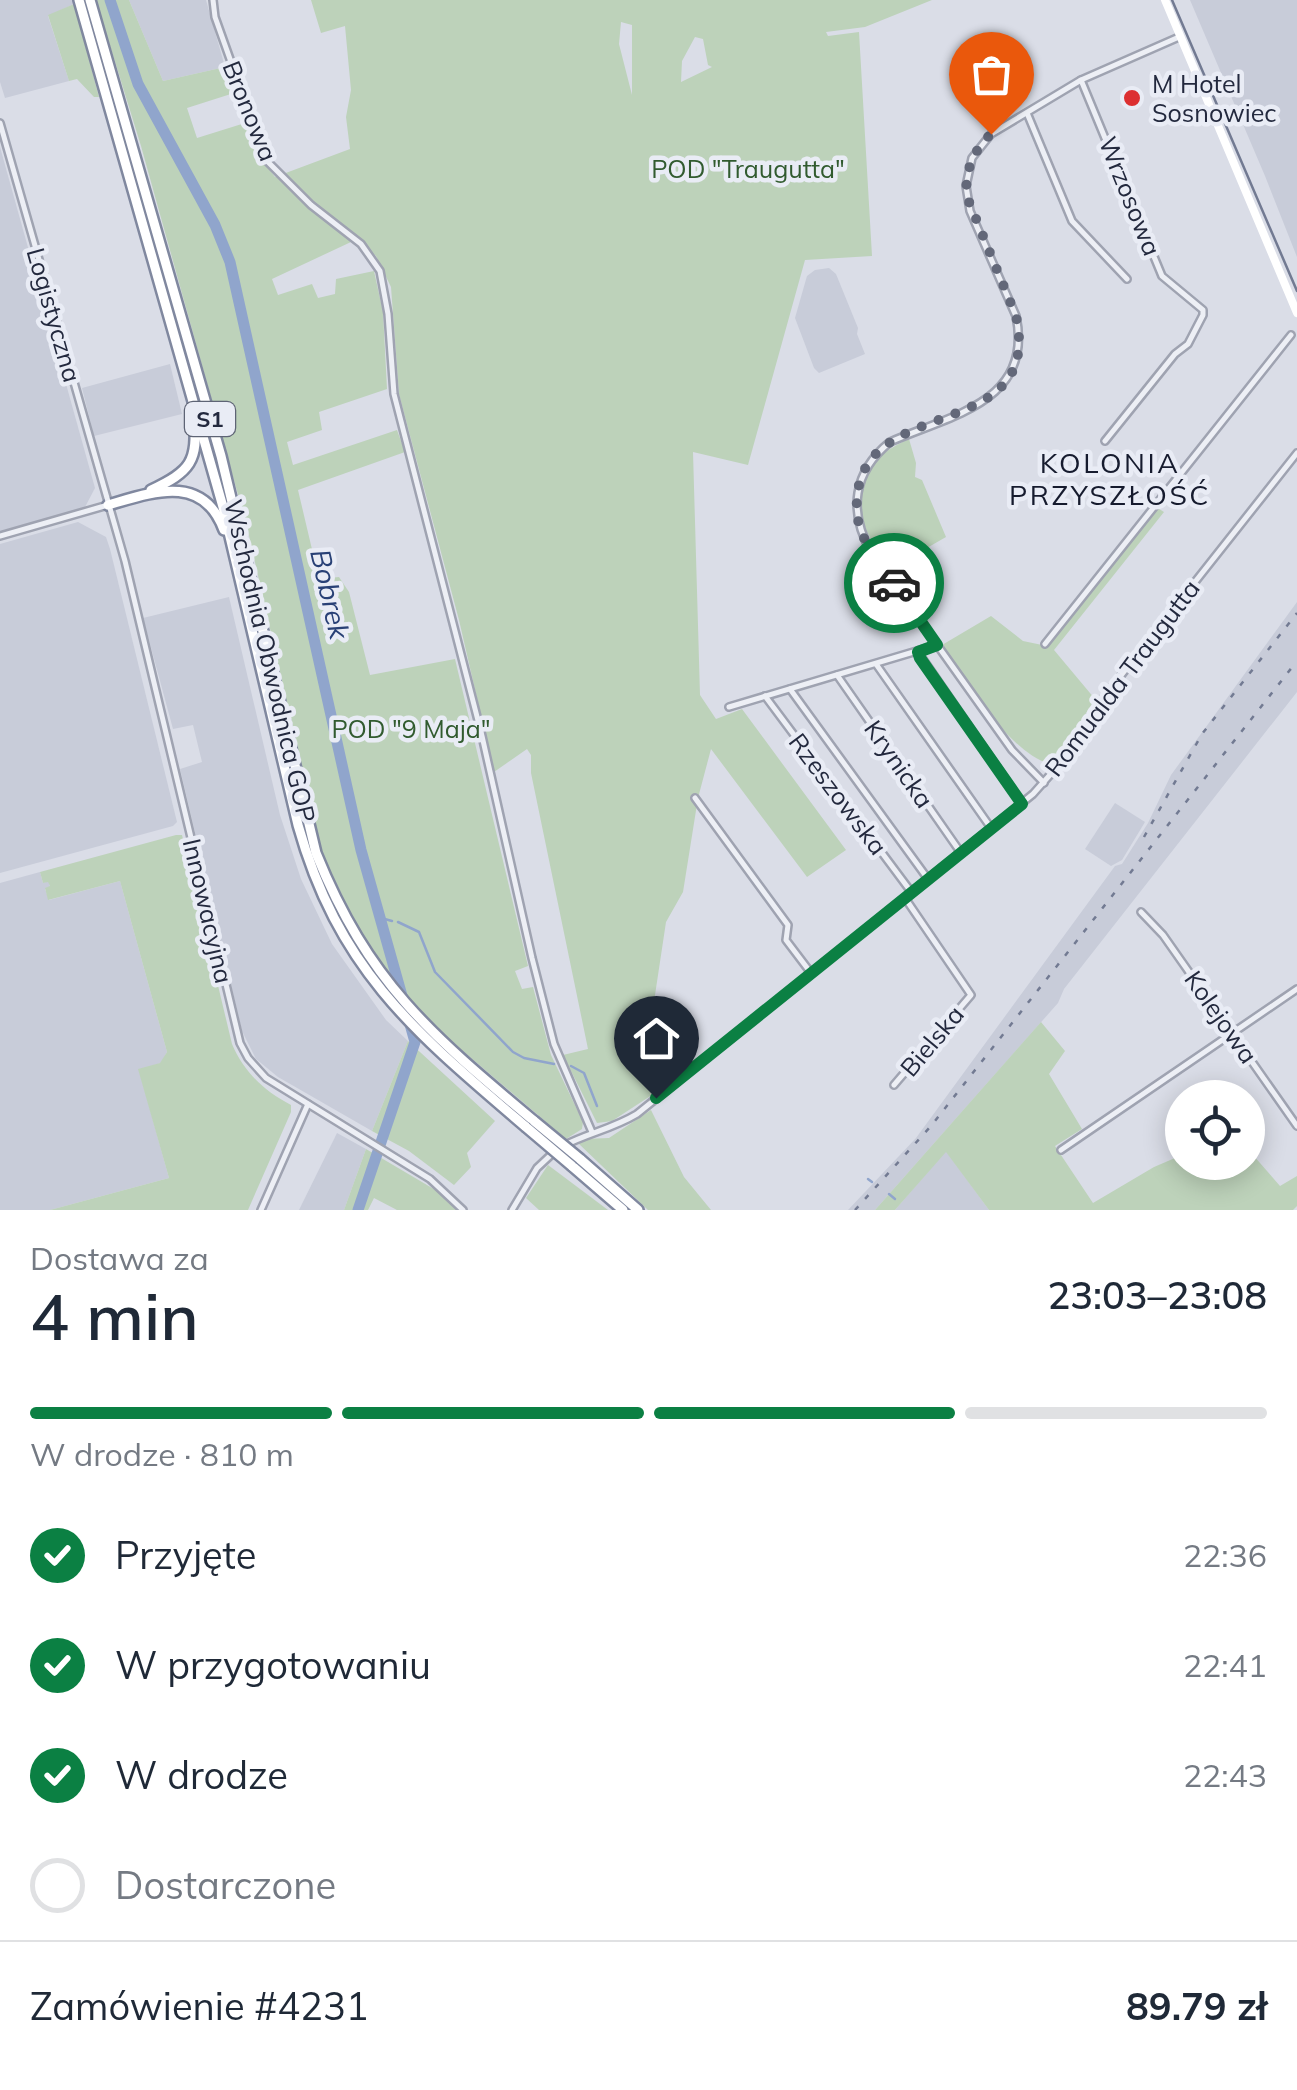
<!DOCTYPE html>
<html lang="pl">
<head>
<meta charset="utf-8">
<style>
  :root { --surface:#fff; --page:#f2f2f3; --text:#1f2937; --muted:#747a83; --line:#e0e1e3; --accent:#0b8043 }
  body { margin:0; font-family:Mulish,sans-serif; background:var(--page); color:var(--text); height:100vh; display:flex; flex-direction:column; font-size:38px; white-space:nowrap }
  * { box-sizing:border-box; margin:0 }
  p { font-size:32px; color:var(--muted) }
  .icon { flex:none; width:55px; height:55px; fill:none; stroke:currentColor; stroke-width:2; stroke-linecap:round; stroke-linejoin:round }
  .map { position:relative; height:1210px; overflow:hidden }
  .panel { display:flex; flex-direction:column; background:var(--surface); flex:1 }
  .panel>* { flex:none }
  .fabs { position:absolute; left:1165px; top:1080px; display:grid; gap:20px }
  .fabs a { display:grid; place-items:center; width:100px; height:100px; border-radius:50%; background:var(--surface); box-shadow:0 5px 25px #0003; font-size:50px }
  .pin { position:absolute; display:grid; place-items:center; width:85px; height:85px; color:#fff; margin:-102px -42px; border-radius:50% 50% 50% 0; rotate:-45deg; box-shadow:0 0 10px #0007 }
  .pin .icon { rotate:45deg }
  .courier { position:absolute; display:grid; place-items:center; width:100px; height:100px; margin:-50px; border:8px solid #0b8043; border-radius:50%; background:#fff; color:#222; box-shadow:0 2px 12px #0007 }
  .summary em { font-style:normal; font-weight:600 }
  .summary div { display:flex; flex-direction:column-reverse }
  .summary { display:flex; align-items:center; justify-content:space-between; height:170px; padding:0 30px }
  h1 { font-size:65px; font-weight:600; line-height:75px }
  .bar { display:grid; grid-template-columns:repeat(4,1fr); gap:15px 10px; align-content:center; height:120px; padding:0 30px }
  .bar i { height:12px; border-radius:8px; background:var(--line) }
  .bar .on { background:var(--accent) }
  .bar p { grid-column:span 4 }
  .line { display:flex; align-items:center; gap:25px; padding:0 30px; border-top:2px solid var(--line) }
  .line div { flex:1 }
  ol { padding:0 30px; list-style:none }
  li { display:flex; align-items:center; gap:30px; height:110px }
  li p { margin-inline-start:auto }
  li .icon { padding:10px; border-radius:50%; background:var(--accent); color:#fff; stroke-width:4 }
  li:last-child { color:var(--muted) }
  li i { width:55px; height:55px; border:5px solid var(--line); border-radius:50% }
  .map>svg:first-child { display:block }
  .built { fill:#c8ccd9 }
  .green { fill:#bdd2ba; fill-rule:evenodd }
  .lines { fill:none; stroke-linecap:round; stroke-linejoin:round }
  .stream { stroke:#90a5cc; stroke-width:2.5 }
  .river { stroke:#90a5cc; stroke-width:11 }
  .street-casing { stroke:#9fa3b1; stroke-width:10 }
  .highway-casing { stroke:#80889f; stroke-width:14 }
  .street { stroke:#edeff5; stroke-width:5 }
  .secondary { stroke:#fff; stroke-width:8 }
  .highway { stroke:#fff; stroke-width:9 }
  .tram { stroke:#727a92; stroke-width:2.5 }
  .rail { stroke:#727a92; stroke-width:2.5; stroke-dasharray:5 10; stroke-linecap:butt }
  .highway-bridge-casing { stroke:#80889f; stroke-width:14; stroke-linecap:butt }
  .highway-bridge { stroke:#fff; stroke-width:9 }
  .done { stroke:#636879; stroke-width:10; stroke-dasharray:0 18 }
  .route { stroke:#0b8043; stroke-width:12 }
  .poi-dot { fill:#dc2f31; stroke:#e9ecf5; stroke-width:4 }
  .labels { text-anchor:middle; stroke-width:9; stroke-linejoin:round; paint-order:stroke }
  .shield { fill:#e9ecf5; stroke:#5e6475; stroke-width:2.5 }
  .shield-label { font-size:22px; font-weight:bold; fill:#23293e }
  .poi-label { font-size:25px; fill:#23293e; stroke:#e9ecf5; text-anchor:start }
  .street-label { font-size:25px; fill:#23293e; stroke:#e9ecf5 }
  .park-label { font-size:25px; fill:#315b2f; stroke:#e9ecf5 }
  .neighbourhood-label { font-size:28px; letter-spacing:2.5px; fill:#161b2e; stroke:#e9ecf5 }
  .water-label { font-size:28px; font-style:italic; fill:#294176; stroke:#e9ecf5 }
</style>
</head>
<body>
<div class="map">
<svg width="1297" height="1210" viewBox="0 0 1297 1210">
  <rect width="100%" height="100%" fill="#dadde7"/>
  <g class="built">
    <path d="M0,0H73L74,4L48,16L69,81L5,98L0,82Z"/>
    <path d="M129,0H206L225,67L163,81Z"/>
    <path d="M1190,0H1297V257L1265,176Z"/>
    <path d="M0,147L95,488L84,509L0,531Z"/>
    <path d="M829,268L836,274L858,328L857,334L865,354L819,373L814,368L795,318L807,276L815,270Z"/>
    <path d="M170,364L182,414L94,436L82,388Z"/>
    <path d="M78,522L106,537L110,549L177,822L173,826L0,873V544Z"/>
    <path d="M229,597L280,815L301,879L332,944L386,1020L408,1041L372,1131L278,1077L256,1059L242,1031L180,769L202,762L193,725L173,729L143,618Z"/>
    <path d="M1297,602V692L1064,989L1058,1003L875,1210H848L916,1138L1115,866L1122,864L1148,823L1171,775Z"/>
    <path d="M1115,803L1145,822L1122,860L1111,866L1085,849Z"/>
    <path d="M40,872L43,883L49,881L50,887L45,889L49,900L120,881L167,1052L161,1063L139,1070L169,1178L50,1210H0V883Z"/>
    <path d="M337,1133L366,1149L344,1210H299Z"/>
    <path d="M946,1151L989,1210H895Z"/>
  </g>
  <g class="green">
    <path d="M96,0H129L163,81L225,67L234,93L187,108L197,138L245,123L258,154L275,177L350,149L346,117L351,90L345,26L321,33L311,0H932L865,27L826,32L828,36L859,32L872,256L805,260L748,465L693,452L700,695L716,719L742,709L846,850L807,877L711,749L698,798L683,892L666,922L644,1068L652,1095L612,1121L597,1123L563,1055L588,1049L531,773V755L527,749L494,772L459,620L399,394L391,287L376,256L339,226L351,242L272,279L278,295L312,284L318,298L335,294L336,279L374,271L383,312L387,389L319,412L322,430L287,442L293,465L397,430L405,452L298,490L319,579L339,577L349,592L370,675L455,659L528,966L515,971L522,989L533,987L551,1055L583,1122L582,1129L566,1139L430,1023L388,976L362,937L320,849L247,527L141,146ZM621,22L632,25V95L619,44ZM695,37L703,39L708,65L712,67L681,82L682,61Z"/>
    <path d="M74,4L99,97H94L77,79L69,81L48,15Z"/>
    <path d="M909,439L916,463L915,477L922,480L946,537L892,568C849,520 842,468 909,439Z"/>
    <path d="M1156,507L1164,512L1054,650L1095,699L1053,765C1008,754 968,681 942,645L991,616L1023,641L1047,646Z"/>
    <path d="M176,835H182L232,1044C244,1072 264,1091 291,1105V1112L248,1210H50L169,1178L138,1069L160,1063L167,1052L120,881L48,900L45,888L50,886L48,882L43,883L40,872Z"/>
    <path d="M1041,1022L1065,1051L1049,1074L1082,1129L1055,1146L1093,1203L1154,1167L1182,1155V1162H1248V1156L1253,1155L1280,1186L1297,1176V1206L1293,1210H989L946,1152L895,1210H875Z"/>
    <path d="M408,1041L495,1121L467,1153L471,1167L454,1185L409,1151L372,1131Z"/>
    <path d="M651,1110L684,1177L711,1210H648L578,1143L584,1139L609,1138Z"/>
    <path d="M366,1149L449,1198L458,1210H397L374,1198L368,1210H344Z"/>
    <path d="M548,1165L608,1210H539L526,1198Z"/>
  </g>
  <g class="lines">
    <g class="stream">
      <path d="M381,918L392,921"/>
      <path d="M398,922L419,932L435,972L513,1052L524,1058L554,1064"/>
      <path d="M571,1066L584,1073L597,1106"/>
      <path d="M868,1179L872,1182"/>
      <path d="M889,1194L895,1199"/>
    </g>
    <path class="river" d="M110,0L138,84L215,225L230,262L361,850L415,1042L358,1210"/>
    <defs>
      <g id="street">
        <path d="M213,0L215,17L266,160L311,205L361,244L380,271L388,314L394,394L482,736L532,958L554,1044L592,1132"/>
        <path d="M1081,80L1162,276L1203,310V315L1188,344L1175,354L1105,441"/>
        <path d="M1027,113L1072,221L1127,279"/>
        <path d="M0,123L125,561L240,1043L248,1058L266,1078L430,1179L463,1210"/>
        <path d="M0,536L108,505"/>
        <path d="M1045,644L1291,335"/>
        <path d="M918,652L1021,802"/>
        <path d="M876,664L991,828"/>
        <path d="M837,675L961,853"/>
        <path d="M790,689L928,879"/>
        <path d="M765,696L912,893"/>
        <path d="M729,707L937,645"/>
        <path d="M1044,783L1012,750L871,552C848,511 853,472 890,442C951,415 1034,402 1016,316L970,211L966,186L972,158L991,134L1081,80L1179,37"/>
        <path d="M695,798L788,925L786,940L811,973"/>
        <path d="M1141,912L1163,935L1297,1126"/>
        <path d="M894,1085L971,995L905,898"/>
        <path d="M563,1146C588,1133 612,1129 637,1114L1033,794L1057,767L1104,697L1297,453"/>
        <path d="M1061,1150L1297,989"/>
        <path d="M261,1210L308,1104"/>
        <path d="M512,1210L537,1168L554,1152"/>
      </g>
      <g id="highway">
        <path d="M79,0L223,507L298,825C339,971 416,1033 526,1127"/>
        <path d="M90,0L221,456L316,853C368,982 430,1034 534,1121"/>
        <path d="M151,490C190,472 199,461 194,418"/>
        <path d="M108,505C153,492 203,473 224,530"/>
        <path d="M580,1159L638,1210"/>
        <path d="M572,1166L623,1210"/>
      </g>
    </defs>
    <use href="#street" class="street-casing"/>
    <use href="#highway" class="highway-casing"/>
    <use href="#street" class="street"/>
    <path class="secondary" d="M1165,0L1297,313"/>
    <use href="#highway" class="highway"/>
    <path class="tram" d="M1172,0L1297,291"/>
    <g class="rail">
      <path d="M1144,837L1202,734L1297,613"/>
      <path d="M855,1210L931,1126L1297,661"/>
    </g>
    <defs>
      <g id="highway-bridge">
        <path d="M534,1121L580,1159"/>
        <path d="M526,1127L572,1166"/>
      </g>
    </defs>
    <use href="#highway-bridge" class="highway-bridge-casing"/>
    <use href="#highway-bridge" class="highway-bridge"/>
  </g>
  <g class="lines">
    <path class="done" d="M894,583C884,569 871,554 864,538C856,522 855,503 859,485C879,397 1043,439 1016,316L967,197C964,172 973,151 991,134"/>
    <path class="route" d="M656,1098L1022,804L920,658L918,652L937,645L894,583"/>
  </g>
  <circle class="poi-dot" cx="1132" cy="98" r="10"/>
  <g class="labels">
    <rect class="shield" x="185" y="402" width="50" height="34" rx="8"/>
    <g class="shield-label">
      <text x="210" y="427">S1</text>
    </g>
    <g class="poi-label">
      <text x="1152" y="93">M Hotel<tspan x="1152" dy="29">Sosnowiec</tspan></text>
    </g>
    <g class="street-label">
      <text transform="translate(250 111) rotate(68)" y="9">Bronowa</text>
      <text transform="translate(1130 196) rotate(68)" y="9">Wrzosowa</text>
      <text transform="translate(54 315) rotate(74)" y="9">Logistyczna</text>
      <text transform="translate(270 661) rotate(77)" y="9">Wschodnia Obwodnica GOP</text>
      <text transform="translate(1122 678) rotate(-53)" y="9">Romualda Traugutta</text>
      <text transform="translate(899 764) rotate(55)" y="9">Krynicka</text>
      <text transform="translate(838 794) rotate(53)" y="9">Rzeszowska</text>
      <text transform="translate(208 911) rotate(77)" y="9">Innowacyjna</text>
      <text transform="translate(1221 1017) rotate(55)" y="9">Kolejowa</text>
      <text transform="translate(932 1041) rotate(-50)" y="9">Bielska</text>
    </g>
    <g class="park-label">
      <text x="748" y="178">POD "Traugutta"</text>
      <text x="411" y="738">POD "9 Maja"</text>
    </g>
    <g class="neighbourhood-label">
      <text x="1110" y="473">KOLONIA<tspan x="1110" dy="32">PRZYSZŁOŚĆ</tspan></text>
    </g>
    <g class="water-label">
      <text transform="translate(330 594) rotate(77)" y="10">Bobrek</text>
    </g>
  </g>
</svg>
<div class="fabs">
<a><svg class="icon" aria-label="locate" viewBox="0 0 24 24"><circle cx="12" cy="12" r="6"/><path d="M12 2v4M12 18v4M2 12h4M18 12h4"/></svg></a>
</div>
<div class="pin" style="left:991px;top:134px;background:#ea580c"><svg class="icon" aria-label="bag" viewBox="0 0 24 24"><path d="M5 8h14l-1 12H6zM9 8a3 3 0 0 1 6 0"/></svg></div>
<div class="pin" style="left:656px;top:1098px;background:#1f2937"><svg class="icon" aria-label="home" viewBox="0 0 24 24"><path d="M3 11l9-7 9 7M6 9v11h12V9"/></svg></div>
<div class="courier" style="left:894px;top:583px"><svg class="icon" aria-label="car" viewBox="0 0 24 24"><path d="M5 17H2v-5l4-1 3-4h7l3 4 3 1v5h-3M9 17h6M6 11h13"/><circle cx="7" cy="17" r="2"/><circle cx="17" cy="17" r="2"/></svg></div>
</div>
<section class="panel">
<div class="summary"><div><h1>4 min</h1><p>Dostawa za</p></div><em>23:03–23:08</em></div>
<div class="bar"><i class="on"></i><i class="on"></i><i class="on"></i><i></i><p>W drodze · 810 m</p></div>
<ol>
<li><svg class="icon" aria-label="check" viewBox="0 0 24 24"><path d="M5 12l5 5 9-10"/></svg>Przyjęte<p>22:36</p></li>
<li><svg class="icon" aria-label="check" viewBox="0 0 24 24"><path d="M5 12l5 5 9-10"/></svg>W przygotowaniu<p>22:41</p></li>
<li><svg class="icon" aria-label="check" viewBox="0 0 24 24"><path d="M5 12l5 5 9-10"/></svg>W drodze<p>22:43</p></li>
<li><i></i>Dostarczone</li>
</ol>
<div class="line" style="height:130px"><div>Zamówienie #4231</div><b>89.79 zł</b></div>
</section>
</body>
</html>
